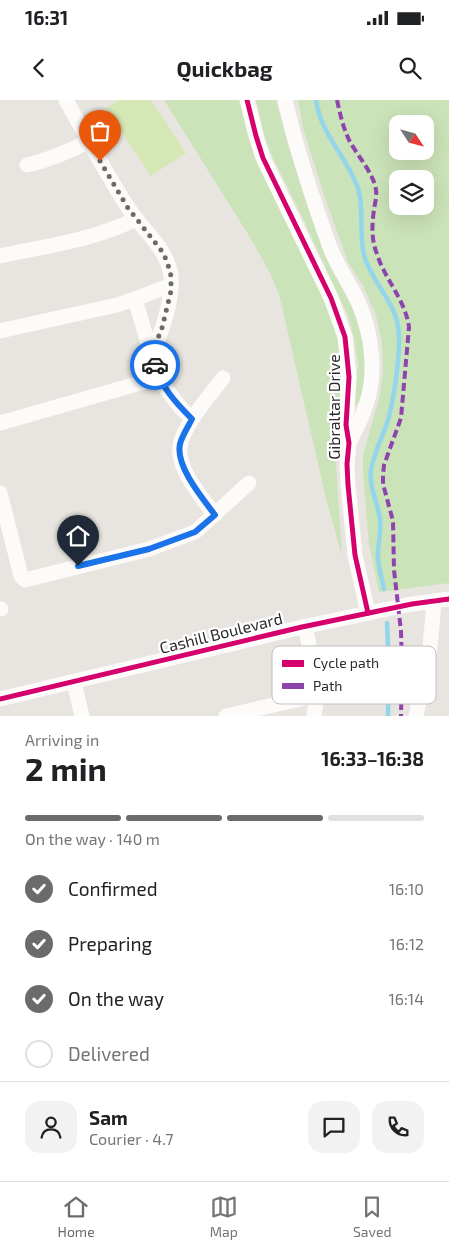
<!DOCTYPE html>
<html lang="en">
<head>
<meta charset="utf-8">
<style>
  :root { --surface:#fff; --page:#f2f2f2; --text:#202124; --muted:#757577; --line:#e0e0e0; --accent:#6c6b6a }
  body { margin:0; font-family:"Exo 2",sans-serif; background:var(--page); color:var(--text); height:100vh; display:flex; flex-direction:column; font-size:19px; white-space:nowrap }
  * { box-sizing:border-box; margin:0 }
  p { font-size:16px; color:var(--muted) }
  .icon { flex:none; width:28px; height:28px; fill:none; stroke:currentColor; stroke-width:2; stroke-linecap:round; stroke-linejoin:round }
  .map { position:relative; height:616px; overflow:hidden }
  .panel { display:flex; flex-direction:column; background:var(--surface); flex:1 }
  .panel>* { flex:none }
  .needle { width:32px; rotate:126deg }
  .buttons { position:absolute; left:389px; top:15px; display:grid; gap:10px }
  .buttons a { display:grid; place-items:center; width:45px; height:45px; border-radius:10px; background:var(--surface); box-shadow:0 5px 20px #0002; font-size:25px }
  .pin { position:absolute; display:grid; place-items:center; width:42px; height:42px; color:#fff; margin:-51px -21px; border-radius:50% 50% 50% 0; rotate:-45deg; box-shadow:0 0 5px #0007 }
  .pin .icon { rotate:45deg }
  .courier { position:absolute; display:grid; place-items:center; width:50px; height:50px; margin:-25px; border:4px solid #1a73e8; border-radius:50%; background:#fff; color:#222; box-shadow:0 1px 6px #0007 }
  .summary em { font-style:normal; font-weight:700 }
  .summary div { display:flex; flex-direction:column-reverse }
  .summary { display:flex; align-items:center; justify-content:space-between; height:85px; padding:0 25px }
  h1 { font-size:32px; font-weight:700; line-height:38px }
  .bar { display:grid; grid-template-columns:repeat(4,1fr); gap:8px 5px; align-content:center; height:60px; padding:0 25px }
  .bar i { height:6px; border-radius:4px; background:var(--line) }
  .bar .on { background:var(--accent) }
  .bar p { grid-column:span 4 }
  .line { display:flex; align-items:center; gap:12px; padding:0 25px; border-top:1px solid var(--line) }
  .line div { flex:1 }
  .round { display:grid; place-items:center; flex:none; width:52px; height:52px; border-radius:15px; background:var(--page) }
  ol { padding:0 25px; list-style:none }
  li { display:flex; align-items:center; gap:15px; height:55px }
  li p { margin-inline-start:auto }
  li .icon { padding:5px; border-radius:50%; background:var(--accent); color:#fff; stroke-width:4 }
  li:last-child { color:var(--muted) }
  li i { width:28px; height:28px; border:2px solid var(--line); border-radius:50% }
  .status { display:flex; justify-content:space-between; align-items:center; height:35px; padding:0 25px; background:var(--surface); direction:ltr }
  .status svg { height:14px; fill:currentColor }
  header { display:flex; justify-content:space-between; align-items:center; height:65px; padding:0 25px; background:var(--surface); font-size:22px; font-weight:700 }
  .tab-bar { display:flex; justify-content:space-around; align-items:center; height:70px; border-top:1px solid var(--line); background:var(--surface); font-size:14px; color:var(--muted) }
  .tab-bar a { display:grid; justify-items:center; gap:2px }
  .tab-bar .on { color:var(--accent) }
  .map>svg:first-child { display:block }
  .green { fill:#cbe3b8; fill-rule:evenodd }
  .pitch { fill:#d6e7b6 }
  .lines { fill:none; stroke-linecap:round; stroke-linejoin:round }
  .stream { stroke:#93d5ea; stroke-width:4.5 }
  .minor { stroke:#fcfbfa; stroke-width:15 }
  .quiet { stroke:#8e44ad; stroke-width:4; stroke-dasharray:8 4; stroke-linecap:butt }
  .cycleway-casing { stroke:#fff; stroke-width:8 }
  .cycleway { stroke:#d6006c; stroke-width:5 }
  .done { stroke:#6c6b6a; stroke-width:5; stroke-dasharray:0 9 }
  .route { stroke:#1a73e8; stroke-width:6 }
  .labels { text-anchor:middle; stroke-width:4.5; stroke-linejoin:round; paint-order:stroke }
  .street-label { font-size:16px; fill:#2a2a2a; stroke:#fff }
  .key { fill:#fff; stroke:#bfbfbf; stroke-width:1 }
  .key-label { font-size:14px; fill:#2a2a2a }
</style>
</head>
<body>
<div class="status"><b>16:31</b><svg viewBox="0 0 49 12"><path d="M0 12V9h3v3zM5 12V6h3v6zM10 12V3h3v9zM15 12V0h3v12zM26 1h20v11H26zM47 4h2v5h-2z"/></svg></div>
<header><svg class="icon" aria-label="back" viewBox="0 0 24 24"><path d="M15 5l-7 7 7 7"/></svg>Quickbag<svg class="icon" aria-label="search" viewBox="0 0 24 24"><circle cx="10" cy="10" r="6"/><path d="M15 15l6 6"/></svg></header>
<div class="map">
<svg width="449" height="616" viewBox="0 0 449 616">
  <rect width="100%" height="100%" fill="#e8e4e0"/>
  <g class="green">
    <path d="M164,0H240L247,31L254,54L331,214L338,239L342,265L335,348L342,457L325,394L279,194L269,171L251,139Z"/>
    <path d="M256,0H276L287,42L313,121L331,168L353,209L358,224L364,246L365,274L361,301L355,305L358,264L354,237L348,216L305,123L273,58L266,41Z"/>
    <path d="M298,0H449V483L379,492L369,444L363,372V355L379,299L383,274L382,243L376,215L363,186L348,162L324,95L303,28ZM398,24H425V51H398ZM398,79H425V106H398Z"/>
  </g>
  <path class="pitch" d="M119,0H151L186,53L151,76L106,8Z"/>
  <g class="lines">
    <g class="stream">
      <path d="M316,0C320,31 343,53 355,81C366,104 358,130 364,155C370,180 394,200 398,226C402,248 394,298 388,320C383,336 374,352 371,370C369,386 377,402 380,418C382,432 377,446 378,459C379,469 382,479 384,489"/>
      <path d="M387,523L389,570L388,616"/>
    </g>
    <g class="minor">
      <path d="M66,0C86,36 105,72 127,106C141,129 167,147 171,176C173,199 162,233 152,253"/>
      <path d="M247,0L256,36L263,58L331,198L345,237L349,277L346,325L349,343L347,364L348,385L355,455L368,513"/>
      <path d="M285,0C297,51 313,101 331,150C339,169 351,185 359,204C372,235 377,273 366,305C362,318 355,331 349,343"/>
      <path d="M27,65C50,60 68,52 89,41"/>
      <path d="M0,156C46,146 94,140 136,119"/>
      <path d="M135,199L158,278L180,307L192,319"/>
      <path d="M0,231L117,205L135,199L171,185"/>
      <path d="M0,323L158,278"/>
      <path d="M0,393L21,476L25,480L149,449L195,432L249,383"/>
      <path d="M215,415C202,398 177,369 180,347C181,328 211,294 223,278"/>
      <path d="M0,509H1"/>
      <path d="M74,582L82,616"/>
      <path d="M0,599L302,527L412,504L449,499"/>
      <path d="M226,616L317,595L318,588L305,526"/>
      <path d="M314,616L317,595"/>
      <path d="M416,616L430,548L434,501"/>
    </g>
    <path class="quiet" d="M337,0C340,14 343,27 349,40C357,55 374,74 376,90C377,96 375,103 374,109C372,125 371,139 377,154C385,180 405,199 409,227L401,318L384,365L383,375V384L393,421L394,470L401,531L402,566L401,616"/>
    <defs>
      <g id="cycleway">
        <path d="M247,0L256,36L263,58L331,198L345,237L349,277L346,325L349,343L347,364L348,385L355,455L368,513"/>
        <path d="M0,599L302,527L412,504L449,499"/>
      </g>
    </defs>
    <use href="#cycleway" class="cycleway-casing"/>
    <use href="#cycleway" class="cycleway"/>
  </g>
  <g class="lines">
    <path class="done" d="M100,61L128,108L161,150L167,161L171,176V191L162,228L152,253L155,265"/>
    <path class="route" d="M78,466L149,449L195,432L215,415C203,399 175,366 180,344C182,336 188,327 192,319C176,303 161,287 155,265"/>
  </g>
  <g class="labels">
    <g class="street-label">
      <text transform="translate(334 307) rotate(-90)" y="6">Gibraltar Drive</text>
      <text transform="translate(221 533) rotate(-14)" y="6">Cashill Boulevard</text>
    </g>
  </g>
  <rect x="272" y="546" width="164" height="58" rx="8" class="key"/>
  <rect x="282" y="560" width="22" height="7" fill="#d6006c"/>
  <rect x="282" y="583" width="22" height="6" fill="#8e44ad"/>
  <g class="key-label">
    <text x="313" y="568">Cycle path</text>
    <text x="313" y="591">Path</text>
  </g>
</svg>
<div class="buttons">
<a><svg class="needle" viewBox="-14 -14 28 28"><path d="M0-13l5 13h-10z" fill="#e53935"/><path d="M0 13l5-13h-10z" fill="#757577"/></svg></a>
<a><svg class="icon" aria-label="layers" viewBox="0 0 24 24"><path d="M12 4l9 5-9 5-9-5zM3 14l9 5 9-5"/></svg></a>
</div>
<div class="pin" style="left:100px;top:61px;background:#ea580c"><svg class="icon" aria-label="bag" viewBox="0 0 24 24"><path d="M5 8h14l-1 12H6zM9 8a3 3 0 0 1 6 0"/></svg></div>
<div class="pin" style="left:78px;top:466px;background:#1f2937"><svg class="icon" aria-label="home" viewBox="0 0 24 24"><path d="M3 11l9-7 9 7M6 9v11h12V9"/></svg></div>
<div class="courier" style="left:155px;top:265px"><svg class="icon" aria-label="car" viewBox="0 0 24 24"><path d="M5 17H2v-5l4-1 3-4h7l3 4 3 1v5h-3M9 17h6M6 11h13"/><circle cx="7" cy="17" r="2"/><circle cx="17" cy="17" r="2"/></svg></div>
</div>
<section class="panel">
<div class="summary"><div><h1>2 min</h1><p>Arriving in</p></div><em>16:33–16:38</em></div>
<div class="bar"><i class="on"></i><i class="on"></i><i class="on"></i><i></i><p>On the way · 140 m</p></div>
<ol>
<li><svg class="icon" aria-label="check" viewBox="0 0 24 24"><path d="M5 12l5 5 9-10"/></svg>Confirmed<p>16:10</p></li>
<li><svg class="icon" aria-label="check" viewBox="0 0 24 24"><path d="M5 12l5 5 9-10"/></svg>Preparing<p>16:12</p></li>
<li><svg class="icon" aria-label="check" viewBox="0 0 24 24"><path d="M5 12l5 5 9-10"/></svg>On the way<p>16:14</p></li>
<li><i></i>Delivered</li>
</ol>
<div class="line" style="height:90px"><a class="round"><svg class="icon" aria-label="person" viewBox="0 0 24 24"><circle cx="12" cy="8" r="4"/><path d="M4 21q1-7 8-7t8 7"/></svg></a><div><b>Sam</b><p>Courier · 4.7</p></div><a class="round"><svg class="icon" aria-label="chat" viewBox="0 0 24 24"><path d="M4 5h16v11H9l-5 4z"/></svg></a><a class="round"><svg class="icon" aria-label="phone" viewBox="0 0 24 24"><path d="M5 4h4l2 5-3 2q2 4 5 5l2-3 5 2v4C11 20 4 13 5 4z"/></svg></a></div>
</section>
<nav class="tab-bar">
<a class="on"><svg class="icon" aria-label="home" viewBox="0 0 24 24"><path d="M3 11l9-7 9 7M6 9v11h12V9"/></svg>Home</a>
<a><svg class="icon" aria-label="map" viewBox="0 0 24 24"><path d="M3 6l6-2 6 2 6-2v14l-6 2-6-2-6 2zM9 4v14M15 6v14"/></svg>Map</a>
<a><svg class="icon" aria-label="saved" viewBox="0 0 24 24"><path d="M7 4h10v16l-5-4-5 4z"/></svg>Saved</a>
</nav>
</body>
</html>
